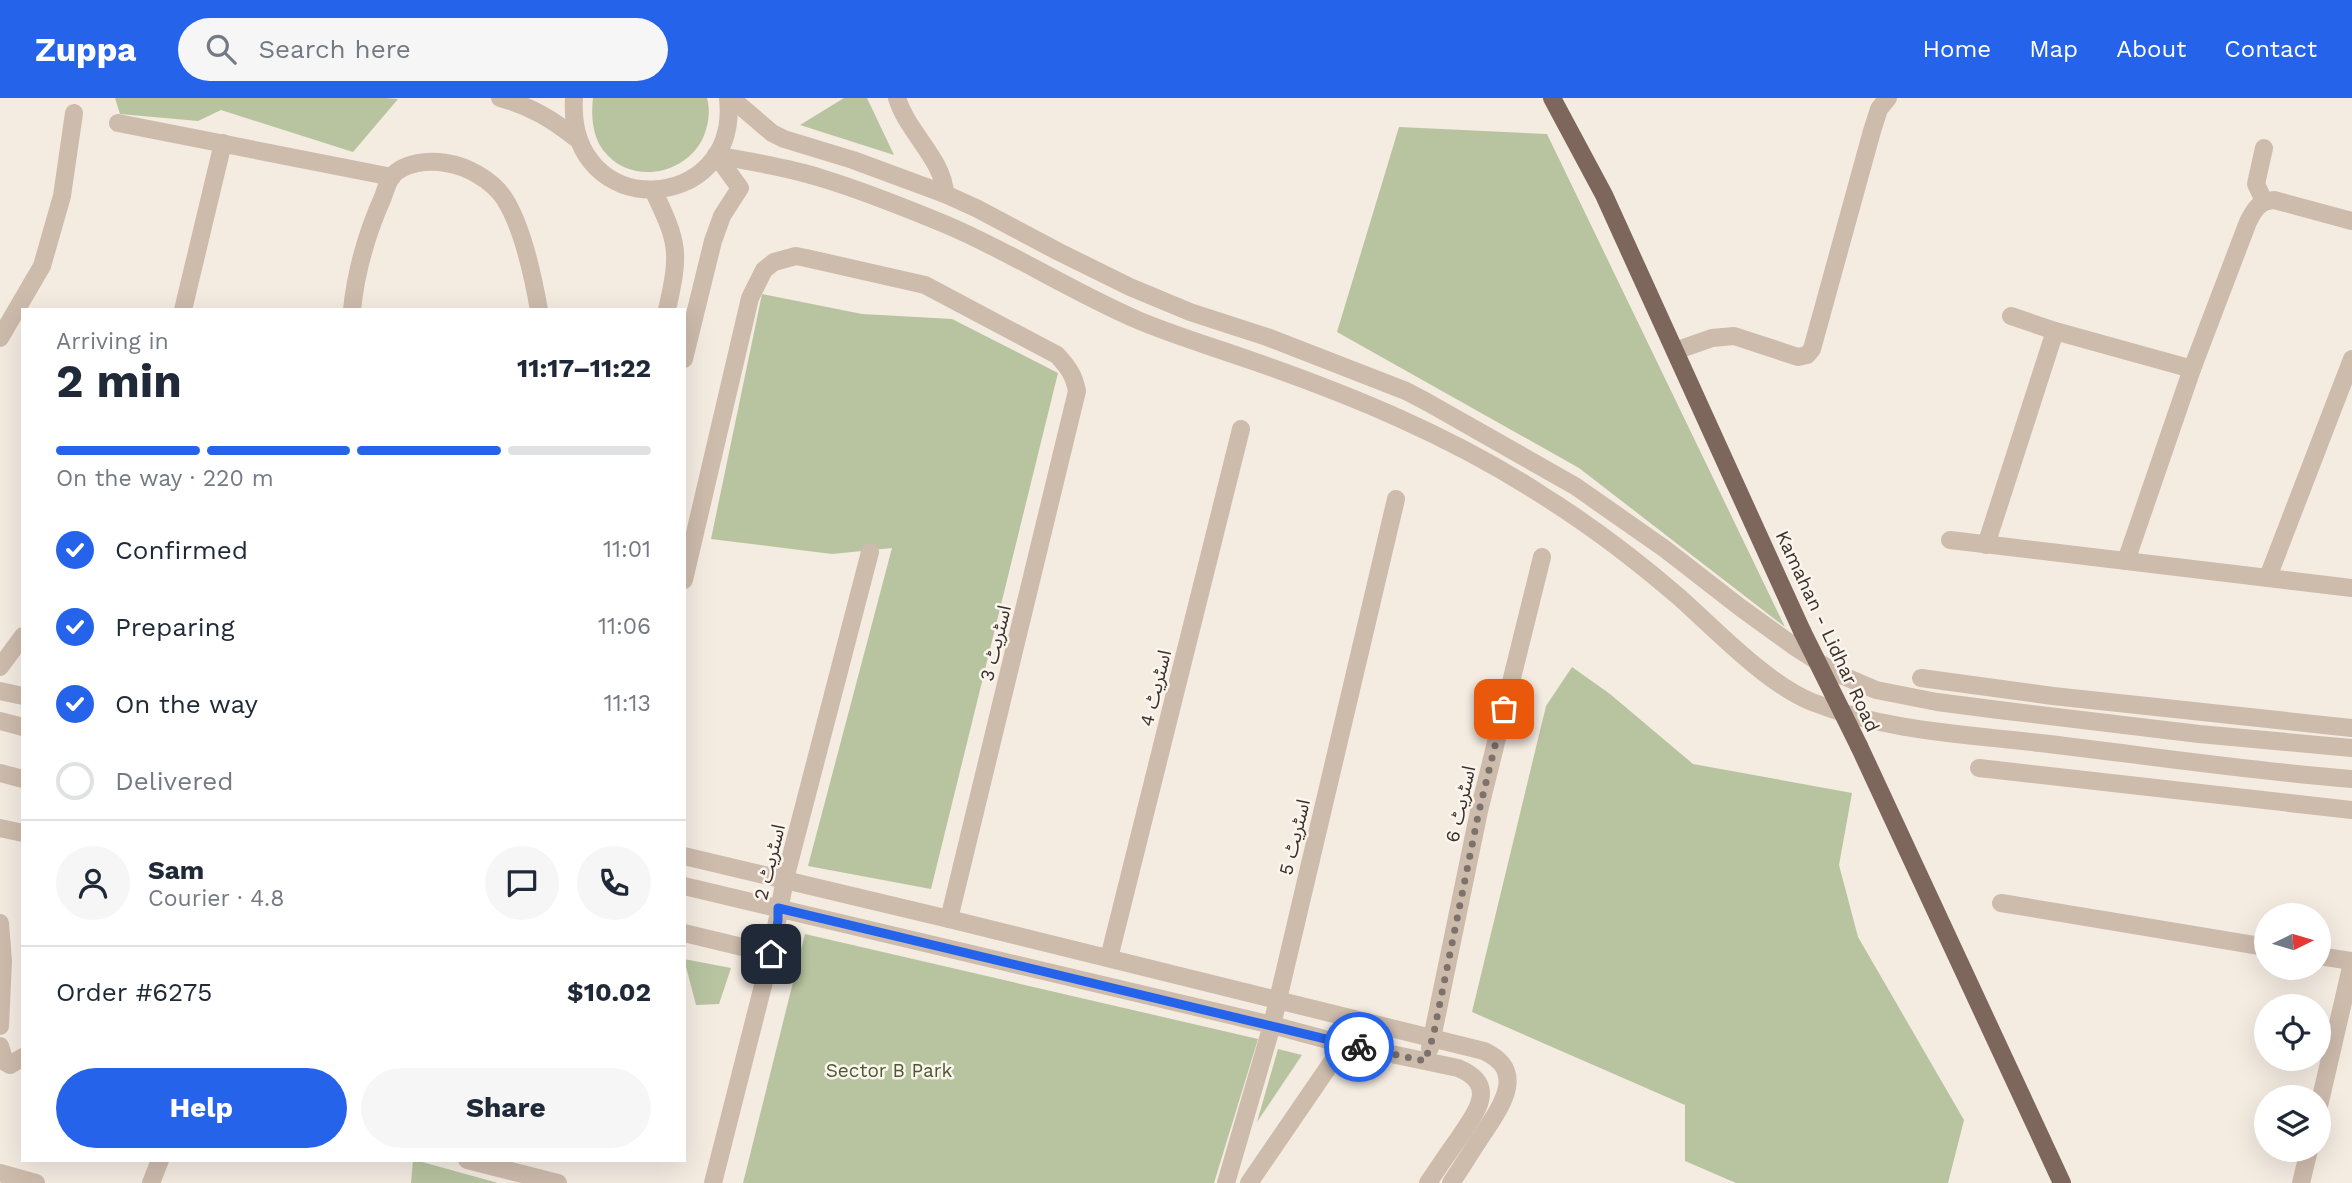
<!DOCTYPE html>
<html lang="en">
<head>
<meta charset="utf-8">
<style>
  :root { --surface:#fff; --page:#f6f6f7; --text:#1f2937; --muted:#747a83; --line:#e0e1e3; --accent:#2563eb }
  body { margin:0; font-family:"Work Sans","Noto Sans Arabic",sans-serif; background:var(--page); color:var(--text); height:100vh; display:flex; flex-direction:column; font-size:26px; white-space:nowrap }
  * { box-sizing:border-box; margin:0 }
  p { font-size:23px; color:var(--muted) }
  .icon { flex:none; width:38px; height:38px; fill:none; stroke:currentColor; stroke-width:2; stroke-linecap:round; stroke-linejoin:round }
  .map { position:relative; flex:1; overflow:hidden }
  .drawer { position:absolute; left:21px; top:210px; width:665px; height:854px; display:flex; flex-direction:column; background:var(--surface); border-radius:0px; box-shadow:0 7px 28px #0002 }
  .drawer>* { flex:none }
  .needle { width:46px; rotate:85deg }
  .buttons { position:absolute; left:2254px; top:805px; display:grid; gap:14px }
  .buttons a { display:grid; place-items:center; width:77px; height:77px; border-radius:50%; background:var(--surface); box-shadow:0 7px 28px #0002; font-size:35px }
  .pin { position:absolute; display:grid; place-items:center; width:60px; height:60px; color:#fff; margin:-30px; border-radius:14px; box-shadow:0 4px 10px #0006 }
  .courier { position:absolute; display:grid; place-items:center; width:70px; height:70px; margin:-35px; border:5px solid #2563eb; border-radius:50%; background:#fff; color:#222; box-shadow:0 2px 9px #0007 }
  .overview em { font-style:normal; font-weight:700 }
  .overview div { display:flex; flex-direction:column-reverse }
  .overview { display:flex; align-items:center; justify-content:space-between; height:119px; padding:0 35px }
  h1 { font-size:46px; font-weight:700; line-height:52px }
  .bar { display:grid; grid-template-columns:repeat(4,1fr); gap:10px 7px; align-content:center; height:84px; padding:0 35px }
  .bar i { height:9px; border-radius:5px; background:var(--line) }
  .bar .current { background:var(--accent) }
  .bar p { grid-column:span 4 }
  .line { display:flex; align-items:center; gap:18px; padding:0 35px; border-top:2px solid var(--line) }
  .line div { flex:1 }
  .round { display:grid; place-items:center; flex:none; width:74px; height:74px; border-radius:37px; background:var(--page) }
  ol { padding:0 35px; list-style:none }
  li { display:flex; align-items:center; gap:21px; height:77px }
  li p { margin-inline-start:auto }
  li .icon { padding:7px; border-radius:50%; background:var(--accent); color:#fff; stroke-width:4 }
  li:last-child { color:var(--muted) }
  li i { width:38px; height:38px; border:4px solid var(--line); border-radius:50% }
  .cta { display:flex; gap:14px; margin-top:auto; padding:14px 35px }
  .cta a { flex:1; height:80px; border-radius:42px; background:var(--accent); color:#fff; font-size:28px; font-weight:700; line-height:80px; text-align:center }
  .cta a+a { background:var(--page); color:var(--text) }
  header { display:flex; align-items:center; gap:42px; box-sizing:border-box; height:98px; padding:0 35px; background:var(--accent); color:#fff }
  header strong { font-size:33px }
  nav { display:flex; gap:38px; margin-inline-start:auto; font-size:24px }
  .search { width:490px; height:63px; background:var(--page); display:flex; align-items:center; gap:18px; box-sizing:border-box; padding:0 24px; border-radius:38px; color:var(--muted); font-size:26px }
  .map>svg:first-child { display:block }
  .green { fill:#b8c4a0 }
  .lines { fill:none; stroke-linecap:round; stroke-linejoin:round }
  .minor { stroke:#cdbbac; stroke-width:18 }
  .major { stroke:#7d675c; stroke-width:18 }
  .major-bridge { stroke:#7d675c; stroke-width:18 }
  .done { stroke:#7c716b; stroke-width:7; stroke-dasharray:0 12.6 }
  .route { stroke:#2563eb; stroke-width:9 }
  .labels { text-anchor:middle; stroke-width:5; stroke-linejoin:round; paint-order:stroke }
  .street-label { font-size:19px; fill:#3b302b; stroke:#fbf5ee }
  .park-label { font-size:19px; fill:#4a5a2e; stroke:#fbf5ee }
</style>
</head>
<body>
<header>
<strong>Zuppa</strong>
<div class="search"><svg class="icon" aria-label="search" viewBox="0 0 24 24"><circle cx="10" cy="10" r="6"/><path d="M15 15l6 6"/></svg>Search here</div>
<nav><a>Home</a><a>Map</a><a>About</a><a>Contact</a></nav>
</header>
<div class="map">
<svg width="2352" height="1085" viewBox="0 0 2352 1085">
  <rect width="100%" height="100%" fill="#f4ebe1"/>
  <g class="green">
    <path d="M115,0H385L398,1L353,54L221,12L198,23L120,16Z"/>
    <path d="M593,0H707C711,14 708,29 702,42C683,78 629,87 603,52C592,37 591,17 593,0Z"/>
    <path d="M844,0H867L894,57L800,27Z"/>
    <path d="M1399,29L1547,36L1785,529L1579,370L1337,234Z"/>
    <path d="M762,196L862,216L952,221L1058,275L931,791L808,768L892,450L832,456L711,441Z"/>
    <path d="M1572,569L1610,596L1693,666L1852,695L1839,767L1858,839L1964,1022L1948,1085H1736L1685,1063V1007L1472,914L1546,608Z"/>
    <path d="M805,836L1258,941L1214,1085H743Z"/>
    <path d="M684,861L731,870L719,906L696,907Z"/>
    <path d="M1278,951L1302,957L1257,1024Z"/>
    <path d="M413,1062H415L498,1085H411Z"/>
  </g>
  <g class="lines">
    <g class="minor">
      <path d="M500,0C531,8 553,22 577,41"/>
      <path d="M574,0C566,126 741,118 728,0"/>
      <path d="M731,0L772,35L784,41L853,62L945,96L976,110L1059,154L1130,189L1190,214L1267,239L1406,293L1427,304L1575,388L1665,451L1741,510L1795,549L1834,574L1876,592L1937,604L1999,612L2199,636L2352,650"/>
      <path d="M897,0C907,34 944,62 945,96"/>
      <path d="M118,25L392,79"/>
      <path d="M2264,50L2256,86L2264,103"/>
      <path d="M716,57C751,64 787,69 821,80C864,93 906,110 947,127C1013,155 1074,195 1140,223C1176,238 1213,249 1250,262C1351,297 1451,338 1542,397C1590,427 1636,462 1679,499C1715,531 1767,586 1812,604C1885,633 1963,636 2040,645C2144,657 2248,673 2352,681"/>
      <path d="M653,92C679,146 680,154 667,212"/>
      <path d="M183,212L223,45"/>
      <path d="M352,212C356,172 367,135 383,99C385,93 388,84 391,79C404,64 428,62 446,65C467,68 492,82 504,100C523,129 533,178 539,212"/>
      <path d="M2011,218L2055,233L2192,271"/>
      <path d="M0,240L42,168L62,98L74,15"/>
      <path d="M1675,253L1712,240L1734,238L1798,259L1807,257L1812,251L1872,33L1879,11L1888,0"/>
      <path d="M684,261L713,143L722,118L740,90L716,57"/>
      <path d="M1950,442L2352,490"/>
      <path d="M1986,447L2055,233"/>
      <path d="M2126,463L2192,271L2248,124C2254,112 2259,103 2274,102L2352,123"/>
      <path d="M2268,479L2352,261"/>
      <path d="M684,482L750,200L764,172L774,164L796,158L806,160L925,187L1057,257C1068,269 1074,277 1077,293L949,821"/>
      <path d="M0,569L23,538"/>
      <path d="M1921,580L2053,598L2352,630"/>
      <path d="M0,593L23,598"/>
      <path d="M0,623L23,629"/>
      <path d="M1979,670L2352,712"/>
      <path d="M0,675L23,681"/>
      <path d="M0,730L23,735"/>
      <path d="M684,758L949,821L1484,953C1529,974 1499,1011 1481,1039C1471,1054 1461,1070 1451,1085"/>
      <path d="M684,788L1272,927L1339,945L1458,970C1499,987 1476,1014 1459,1040C1448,1055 1438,1070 1428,1085"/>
      <path d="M2001,805L2266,849"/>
      <path d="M0,825L3,863L0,928"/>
      <path d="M684,835L771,856"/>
      <path d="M2319,858L2352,863"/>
      <path d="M1109,860L1241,331"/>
      <path d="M0,948L5,964L10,967L23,959"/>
      <path d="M1430,950L1479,713L1542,459"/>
      <path d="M2319,1008L2352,865"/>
      <path d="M467,1062L558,1085"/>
      <path d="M0,1075L36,1085"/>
      <path d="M151,1085L160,1062"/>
      <path d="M713,1085L771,856L785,781L870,454"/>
      <path d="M1226,1085L1272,927L1396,401"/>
      <path d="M1249,1085L1336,958L1339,945"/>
      <path d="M2301,1085L2309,1052"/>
    </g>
    <g class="major">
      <path d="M1552,0L1604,97L1802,533"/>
      <path d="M1859,648L2062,1085"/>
    </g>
    <path class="major-bridge" d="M1802,533L1859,648"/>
  </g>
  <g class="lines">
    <path class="done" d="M1359,949L1425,963L1433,939L1479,713L1504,611"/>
    <path class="route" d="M771,856L778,823V810L1359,949"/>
  </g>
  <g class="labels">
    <g class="street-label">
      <text transform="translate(1828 533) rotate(65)" y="7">Kamahan - Lidhar Road</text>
      <text transform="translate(995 545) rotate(-76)" y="7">اسٹریٹ 3</text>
      <text transform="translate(1155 590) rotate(-76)" y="7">اسٹریٹ 4</text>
      <text transform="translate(1460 706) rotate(-77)" y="7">اسٹریٹ 6</text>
      <text transform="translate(1294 739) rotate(-76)" y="7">اسٹریٹ 5</text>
      <text transform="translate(769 764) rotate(-76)" y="7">اسٹریٹ 2</text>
    </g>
    <g class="park-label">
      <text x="889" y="979">Sector B Park</text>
    </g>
  </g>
</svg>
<div class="buttons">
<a><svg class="needle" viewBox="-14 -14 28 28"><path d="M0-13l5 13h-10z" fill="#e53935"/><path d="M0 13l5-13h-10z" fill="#747a83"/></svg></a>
<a><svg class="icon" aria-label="locate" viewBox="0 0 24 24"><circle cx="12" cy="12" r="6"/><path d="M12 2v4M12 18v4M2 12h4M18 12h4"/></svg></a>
<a><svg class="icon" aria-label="layers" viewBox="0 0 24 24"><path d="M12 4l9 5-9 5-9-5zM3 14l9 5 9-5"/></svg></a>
</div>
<div class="pin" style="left:1504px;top:611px;background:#ea580c"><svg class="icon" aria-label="bag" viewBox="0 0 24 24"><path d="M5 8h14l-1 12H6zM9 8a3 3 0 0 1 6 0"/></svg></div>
<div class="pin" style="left:771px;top:856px;background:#1f2937"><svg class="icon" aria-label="home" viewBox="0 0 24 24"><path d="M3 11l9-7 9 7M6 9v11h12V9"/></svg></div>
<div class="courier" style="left:1359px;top:949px"><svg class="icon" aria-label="bike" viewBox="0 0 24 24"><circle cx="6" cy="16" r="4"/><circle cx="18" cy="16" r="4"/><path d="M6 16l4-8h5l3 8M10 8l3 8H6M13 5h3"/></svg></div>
<section class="drawer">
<div class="overview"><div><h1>2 min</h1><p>Arriving in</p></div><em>11:17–11:22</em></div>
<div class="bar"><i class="current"></i><i class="current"></i><i class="current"></i><i></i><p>On the way · 220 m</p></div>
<ol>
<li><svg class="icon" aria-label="check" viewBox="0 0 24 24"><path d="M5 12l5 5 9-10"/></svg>Confirmed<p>11:01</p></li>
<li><svg class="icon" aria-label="check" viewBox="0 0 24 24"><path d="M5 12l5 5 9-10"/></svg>Preparing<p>11:06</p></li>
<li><svg class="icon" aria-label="check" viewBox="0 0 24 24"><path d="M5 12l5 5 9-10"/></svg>On the way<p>11:13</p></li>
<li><i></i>Delivered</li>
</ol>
<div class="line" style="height:126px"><a class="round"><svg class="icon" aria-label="person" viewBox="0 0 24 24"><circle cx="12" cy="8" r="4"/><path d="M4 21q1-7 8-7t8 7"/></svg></a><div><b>Sam</b><p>Courier · 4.8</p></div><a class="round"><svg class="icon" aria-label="chat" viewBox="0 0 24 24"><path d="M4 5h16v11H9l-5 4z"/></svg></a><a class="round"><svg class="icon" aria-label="phone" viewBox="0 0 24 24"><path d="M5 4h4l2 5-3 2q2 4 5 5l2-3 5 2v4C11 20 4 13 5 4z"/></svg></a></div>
<div class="line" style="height:91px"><div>Order #6275</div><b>$10.02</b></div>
<div class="cta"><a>Help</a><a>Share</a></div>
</section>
</div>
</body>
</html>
